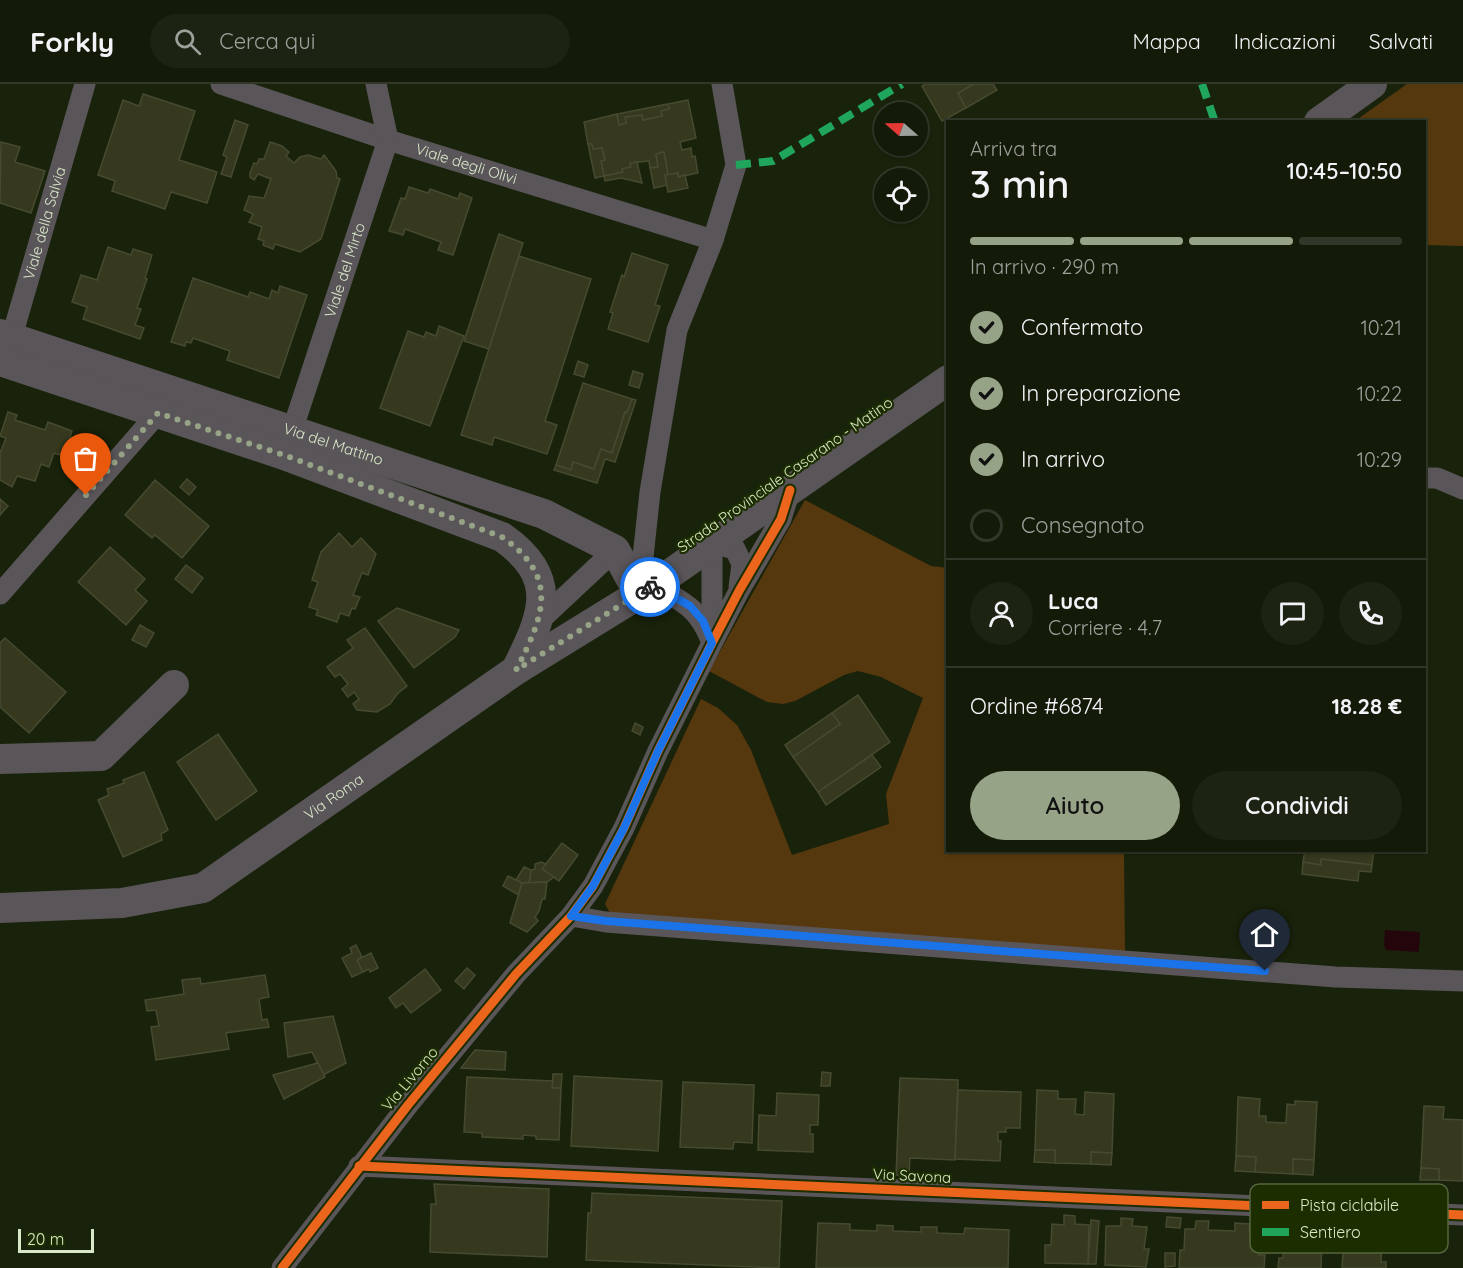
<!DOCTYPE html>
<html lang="it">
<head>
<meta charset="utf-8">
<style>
  :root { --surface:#131a08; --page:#1c2312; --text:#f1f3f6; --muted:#9da19c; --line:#323829; --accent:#96a386 }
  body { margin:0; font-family:Quicksand,sans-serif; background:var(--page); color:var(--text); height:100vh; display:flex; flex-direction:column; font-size:22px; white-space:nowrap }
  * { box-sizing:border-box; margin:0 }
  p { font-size:20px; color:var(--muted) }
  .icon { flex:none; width:33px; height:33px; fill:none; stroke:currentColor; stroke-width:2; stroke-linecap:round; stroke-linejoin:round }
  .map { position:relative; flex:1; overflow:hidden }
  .details { position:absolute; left:946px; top:36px; width:480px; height:732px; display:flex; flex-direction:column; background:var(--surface); border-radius:0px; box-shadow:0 2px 4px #0004,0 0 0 2px var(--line) }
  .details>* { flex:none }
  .needle { width:39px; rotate:290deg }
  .tools { position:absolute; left:874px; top:18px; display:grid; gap:12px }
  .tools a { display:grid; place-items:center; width:54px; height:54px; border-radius:50%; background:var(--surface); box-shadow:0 2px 4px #0004,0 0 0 2px var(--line); font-size:30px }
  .scale { position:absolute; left:18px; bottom:15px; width:76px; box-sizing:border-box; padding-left:6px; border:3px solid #d9e9c8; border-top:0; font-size:16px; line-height:21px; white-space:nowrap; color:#d9e9c8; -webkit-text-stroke:4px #1c2d00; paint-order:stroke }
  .pin { position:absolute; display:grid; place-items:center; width:51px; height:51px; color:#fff; margin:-62px -26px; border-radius:50% 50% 50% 0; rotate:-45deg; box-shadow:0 0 6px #0007 }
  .pin .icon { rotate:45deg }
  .courier { position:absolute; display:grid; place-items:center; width:60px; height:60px; margin:-30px; border:4px solid #1a73e8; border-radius:50%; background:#fff; color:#222; box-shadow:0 2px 8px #0007 }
  .head em { font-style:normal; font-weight:600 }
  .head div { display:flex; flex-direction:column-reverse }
  .head { display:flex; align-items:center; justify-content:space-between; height:102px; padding:0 24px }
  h1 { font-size:39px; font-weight:600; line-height:45px }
  .bar { display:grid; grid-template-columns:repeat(4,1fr); gap:9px 6px; align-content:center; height:72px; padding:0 24px }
  .bar i { height:8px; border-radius:4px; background:var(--line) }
  .bar .selected { background:var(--accent) }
  .bar p { grid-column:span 4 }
  .line { display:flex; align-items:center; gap:15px; padding:0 24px; border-top:2px solid var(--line) }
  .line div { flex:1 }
  .round { display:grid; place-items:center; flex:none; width:63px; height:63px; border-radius:32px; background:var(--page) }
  ol { padding:0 24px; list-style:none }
  li { display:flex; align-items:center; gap:18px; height:66px }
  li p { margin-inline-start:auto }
  li .icon { padding:6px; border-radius:50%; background:var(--accent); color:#111; stroke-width:4 }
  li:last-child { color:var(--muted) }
  li i { width:33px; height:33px; border:3px solid var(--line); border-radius:50% }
  .primary-button { display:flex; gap:12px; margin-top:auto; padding:12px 24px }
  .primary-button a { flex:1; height:69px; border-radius:36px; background:var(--accent); color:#111; font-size:24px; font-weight:600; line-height:69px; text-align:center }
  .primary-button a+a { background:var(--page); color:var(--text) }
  header { display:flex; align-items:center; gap:36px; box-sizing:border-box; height:84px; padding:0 30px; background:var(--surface); border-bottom:2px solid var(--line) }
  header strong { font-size:28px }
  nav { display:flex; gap:33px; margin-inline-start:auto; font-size:21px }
  .search { width:420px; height:54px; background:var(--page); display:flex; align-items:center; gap:15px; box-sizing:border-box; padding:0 21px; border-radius:33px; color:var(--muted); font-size:22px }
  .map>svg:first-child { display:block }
  .green { fill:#56380e }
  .water { fill:#25050c }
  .building { fill:#36391d; stroke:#464a31; stroke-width:1.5 }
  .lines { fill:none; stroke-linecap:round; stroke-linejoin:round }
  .street { stroke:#595559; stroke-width:21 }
  .secondary { stroke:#5a5559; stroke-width:30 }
  .quiet { stroke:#20a55d; stroke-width:8; stroke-dasharray:15 8; stroke-linecap:butt }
  .cycleway-casing { stroke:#1c2d00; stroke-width:13 }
  .cycleway { stroke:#eb651d; stroke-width:9 }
  .done { stroke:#96a386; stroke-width:6; stroke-dasharray:0 10.8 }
  .route { stroke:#1a73e8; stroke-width:8 }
  .labels { text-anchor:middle; stroke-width:4.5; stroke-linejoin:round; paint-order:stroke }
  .street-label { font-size:15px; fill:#d9e9c8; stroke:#1c2d00 }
  .key { fill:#1c2d00; stroke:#55653c; stroke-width:1.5 }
  .key-label { font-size:16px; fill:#d9e9c8 }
</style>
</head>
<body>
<header>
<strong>Forkly</strong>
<div class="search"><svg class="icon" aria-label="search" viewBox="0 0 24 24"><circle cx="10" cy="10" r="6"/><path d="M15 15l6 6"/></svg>Cerca qui</div>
<nav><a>Mappa</a><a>Indicazioni</a><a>Salvati</a></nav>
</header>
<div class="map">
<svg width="1463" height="1184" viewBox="0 0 1463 1184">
  <rect width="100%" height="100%" fill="#19220a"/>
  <g class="green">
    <path d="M1407,0H1463V162L1425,161V38L1355,37Z"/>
    <path d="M805,416L931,482L948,484V766L1124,767L1125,869L610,829L605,820L701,615L718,624L737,641L751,666L792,771L889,740L886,710L923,614L881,593L858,587L844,591L795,617L783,620L767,618L709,587Z"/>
  </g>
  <path class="water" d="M1385,846L1420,848L1419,866L1418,868L1386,866L1384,861Z"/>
  <g class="building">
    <path d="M926,0H974L958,9L966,24L942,37L922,2Z"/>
    <path d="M974,0H993L997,6L966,24L958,9Z"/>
    <path d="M143,10L195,27L179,76L217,88L207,119L171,108L165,125L112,107L115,97L98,91L123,16L139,22Z"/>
    <path d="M688,16L696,54L680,58L682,66L691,64L692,73L695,72L698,89L678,93V89L668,91L664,68L656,70L658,83L650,84L649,77L630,79L631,83L622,85L623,88L604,92L601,77L605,76L602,64L593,65L592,60H588L584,38L617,30L619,41L626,39L625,33L642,31L643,36L662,32L661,27L669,25L668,20Z"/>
    <path d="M668,20L669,25L661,27L662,32L643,36L642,31L625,33L626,39L619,41L617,30Z"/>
    <path d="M235,36L248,41L231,93L221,90L227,73L223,71Z"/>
    <path d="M1,58L20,63L15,78L45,87L31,129L0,119Z"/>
    <path d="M270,58L282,62L289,68L286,72L294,79L300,73L308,71L321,75L324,71L336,87L337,94L340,95L321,155L300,168L275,160L273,165L263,161L264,157L258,155L262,143L249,138L253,130L244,126L249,112L264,114L271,95L258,90L254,96L250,93V89L254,79L257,80L259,75H264Z"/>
    <path d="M588,60H592L593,65L602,64L605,76L601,77L604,92L595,94Z"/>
    <path d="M664,68L668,91H665L667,101L654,104L650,84L658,83L656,70Z"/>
    <path d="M637,78L642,99L621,94L605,97L604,92L623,88L622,85L631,83L630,79Z"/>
    <path d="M678,89V93L685,91L688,104L668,108L665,91Z"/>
    <path d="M409,103L428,109L430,105L458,115L460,109L472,114L453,171L438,166L441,158L405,145L403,151L389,147L401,114L405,115Z"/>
    <path d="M499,150L523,159L489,265L464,257Z"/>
    <path d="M108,163L131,171L133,165L152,171L145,194L147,195L137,224L141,225L135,241L144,244L140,255L83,235L87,223L72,218L81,191L97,196Z"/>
    <path d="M632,169L668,181L655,221L660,222L648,258L608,245L613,229L610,228L622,191L624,193Z"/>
    <path d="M519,172L591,195L545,337L557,341L547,370L494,353L492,361L461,351Z"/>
    <path d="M193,194L248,213L250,208L269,215L272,206L278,209L280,202L307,211L279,294L227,276L230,267L193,254L191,259L186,258L185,262L171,258Z"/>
    <path d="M439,242L464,252L430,342L380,324L408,247L424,253L426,248L436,252Z"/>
    <path d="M578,277L588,281L584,293L574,290Z"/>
    <path d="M633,287L643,290L639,304L629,301Z"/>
    <path d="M583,299L632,315L627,329L625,328L612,369L601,365L594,385L573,378L571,386L556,381Z"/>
    <path d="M632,315L636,316L615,378L605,375L597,399L554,386L556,381L571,386L573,378L594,385L601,365L612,369L625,328L627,329Z"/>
    <path d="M8,328L17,331L15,336L45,346L48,338L72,347L64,372L54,369L49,383L41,380L35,397L17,392L12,403L0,396V369L6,354L0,352Z"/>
    <path d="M187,395L196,403L189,411L180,403Z"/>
    <path d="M155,396L209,442L182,474L155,451L152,454L125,431Z"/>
    <path d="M0,415L8,422L0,431Z"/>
    <path d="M339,449L352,463L361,454L376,470L368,491L362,489L353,511L360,513L355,525L352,524L349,532L340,529L337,538L316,531L318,526L309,523L318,498L312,496L321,468Z"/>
    <path d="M110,463L145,495L135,506L147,517L126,541L78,498Z"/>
    <path d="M186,481L203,494L192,509L175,495Z"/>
    <path d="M397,524L459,546L455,553L414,584L378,537Z"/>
    <path d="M140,541L154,549L146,563L132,556Z"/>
    <path d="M365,544L407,602L398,609L390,620L377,628L357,626L353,620L359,615L354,608L348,613L342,605L348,600L340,590L335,593L327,583L353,564L347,556Z"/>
    <path d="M5,554L66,608L29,649L0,623V559Z"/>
    <path d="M858,611L890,658L818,708L793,673L840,640L832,629Z"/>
    <path d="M832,629L840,640L793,673L785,661Z"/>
    <path d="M635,639L643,643L640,651L632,647Z"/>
    <path d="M218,650L257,707L216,736L177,678Z"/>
    <path d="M872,671L881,683L826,721L818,708Z"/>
    <path d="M144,688L168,746L161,750L162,756L123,773L98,716L109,711L107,705L124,699L123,696Z"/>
    <path d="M562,759L578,771L559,797L542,785Z"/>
    <path d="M1305,766H1374L1372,781L1321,775V781L1303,778Z"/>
    <path d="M1321,775L1372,781L1371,788L1359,787L1358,797L1302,790L1303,778L1321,781Z"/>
    <path d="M541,778L546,780L542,785L554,793L547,798L529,799L531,786L535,785V780Z"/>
    <path d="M524,783L531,786L529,799H522L516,796Z"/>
    <path d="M508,792L522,799L519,811L503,802Z"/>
    <path d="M547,798L545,815H542L539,827L535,833L538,837L527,848L510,839L522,799Z"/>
    <path d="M356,861L362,873L357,876L363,888L352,893L342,874L352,869L350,864Z"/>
    <path d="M371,869L378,884L370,888L369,885L363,888L357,876Z"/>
    <path d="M467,884L475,891L464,905L455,897Z"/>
    <path d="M425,885L441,906L411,929L403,919L396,924L389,914Z"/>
    <path d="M265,891L269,913L259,915L262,936L267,935L269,943L226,949L229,965L156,976L151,943L159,942L156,926L147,927L145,916L184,910L182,896L200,894L201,900Z"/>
    <path d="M333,932L346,979L323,991L312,968L288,973L284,939Z"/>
    <path d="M475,966L506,968L505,986L461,984Z"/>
    <path d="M318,979L325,993L284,1015L273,991Z"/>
    <path d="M822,988L831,989L830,1002H821Z"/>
    <path d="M553,990H562L561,1004H552Z"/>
    <path d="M574,992L662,997L658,1067L571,1062Z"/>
    <path d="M467,993L553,997L552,1004H561L559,1056L536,1055V1052L523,1051V1055L482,1053V1049L464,1048Z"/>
    <path d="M900,994L958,996L955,1076L910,1074L909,1091H896Z"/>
    <path d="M683,998L754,1001L752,1059L734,1058L733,1065L680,1063Z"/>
    <path d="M958,1006L1021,1008L1020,1044H1006V1048H998V1057H1001L1000,1077L955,1075Z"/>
    <path d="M1037,1006L1058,1007V1015H1076L1075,1030L1084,1031L1085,1008L1114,1010L1112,1069L1091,1068V1080L1055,1079V1066H1035Z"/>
    <path d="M777,1009L819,1011L818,1041H810V1050H813V1068L758,1066L759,1031L776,1032Z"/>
    <path d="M1238,1013L1260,1015L1259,1032H1266V1038L1286,1039L1287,1020L1295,1021V1017L1317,1018L1314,1076L1293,1075V1090L1255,1088L1256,1073L1236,1072Z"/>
    <path d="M1424,1022L1444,1023L1443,1035L1463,1036V1097L1439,1096V1085L1421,1084Z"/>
    <path d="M1035,1066H1055V1079L1034,1078Z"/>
    <path d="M1091,1068L1112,1069L1111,1081L1091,1080Z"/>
    <path d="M1236,1072L1256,1073L1255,1088L1235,1087Z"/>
    <path d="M1293,1075L1314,1076L1313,1091L1293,1090Z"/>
    <path d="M1421,1084L1439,1085V1096H1420Z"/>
    <path d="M434,1100L549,1105L547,1173L430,1168L431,1120H436Z"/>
    <path d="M592,1109L782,1117L779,1184L586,1176L588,1129H591Z"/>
    <path d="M1064,1131L1075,1132V1140L1089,1141L1088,1180L1045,1179V1161H1051L1052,1140L1064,1141Z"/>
    <path d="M1167,1133L1181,1134L1180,1144L1166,1143Z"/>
    <path d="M1121,1134L1133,1135L1132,1142L1147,1143L1144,1165H1149L1146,1183L1105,1181L1106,1142H1121Z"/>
    <path d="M1091,1136L1099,1137L1096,1180H1088Z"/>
    <path d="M1196,1137H1209L1208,1146L1235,1147V1139L1250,1140L1249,1147L1260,1148L1259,1171H1265L1264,1184H1179L1180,1166H1184L1185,1145H1195Z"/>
    <path d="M818,1139L850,1140V1146L877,1147V1141L893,1142V1147L921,1148V1143H937V1149L964,1150L965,1144L1009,1146L1008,1184H816Z"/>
    <path d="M1297,1143H1307V1151L1322,1152L1321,1184H1278L1279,1174H1283L1284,1151H1296Z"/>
    <path d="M1359,1147H1368V1154L1382,1155L1381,1178H1386V1184H1342L1344,1153H1359Z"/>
    <path d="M1165,1169H1175V1182L1165,1183Z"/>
  </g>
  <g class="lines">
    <g class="street">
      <path id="s1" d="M221,0L388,56L713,156"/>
      <path id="s2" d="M8,266L85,0"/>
      <path id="s3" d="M288,359L388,56L376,0"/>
      <path d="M1425,394H1437L1463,405"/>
      <path d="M654,501C684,519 697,522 711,556"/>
      <path d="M0,510L158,329L163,317"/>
      <path d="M639,510L650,408L677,246L713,156L736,81L722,0"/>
      <path d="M536,540L615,466"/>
      <path d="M712,556V459L735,465L742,480L739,503"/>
      <path d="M571,832L606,838L1336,893L1463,897"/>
      <path d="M359,1082L1463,1131"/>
      <path d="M282,1184L408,1021L516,890L571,832L593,802L624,744L658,667L712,559L739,507L781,435L790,406"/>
    </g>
    <g class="secondary">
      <path d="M1319,38L1372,0"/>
      <path id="s4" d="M0,250L544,430L615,466L639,510"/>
      <path d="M0,277L284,371L502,453C561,494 543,532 516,586"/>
      <path d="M0,675L101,672L174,601"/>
      <path id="s5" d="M0,824L122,819L203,804L516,586L654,501L948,296"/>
    </g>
    <g class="quiet">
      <path d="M1202,0L1215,38"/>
      <path d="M736,81L773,77L902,0"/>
    </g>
    <defs>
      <g id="cycleway">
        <path d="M359,1082L1463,1131"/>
        <path d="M282,1184L408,1021L516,890L571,832L593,802L624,744L658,667L712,559L739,507L781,435L790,406"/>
      </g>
    </defs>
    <use href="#cycleway" class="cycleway-casing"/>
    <use href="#cycleway" class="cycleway"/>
  </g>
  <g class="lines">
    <path class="done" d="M86,411L158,329L284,371L502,453C560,493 544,532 516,586L650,503"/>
    <path class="route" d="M650,503L654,501L690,522L703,537L712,559L658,667L624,744L593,802L571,832L606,837L1265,887"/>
  </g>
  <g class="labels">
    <g class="street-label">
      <text dy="5" stroke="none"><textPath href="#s1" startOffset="258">Viale degli Olivi</textPath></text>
      <text dy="5" stroke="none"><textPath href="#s2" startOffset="132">Viale della Salvia</textPath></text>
      <text dy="5" stroke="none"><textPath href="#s3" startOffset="182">Viale del Mirto</textPath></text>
      <text dy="5" stroke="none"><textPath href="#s4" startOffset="351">Via del Mattino</textPath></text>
      <text transform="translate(785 391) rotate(-35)" y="5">Strada Provinciale Casarano - Matino</text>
      <text dy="5" stroke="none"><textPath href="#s5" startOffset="364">Via Roma</textPath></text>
      <text transform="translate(410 995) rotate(-50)" y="5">Via Livorno</text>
      <text transform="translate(912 1092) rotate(3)" y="5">Via Savona</text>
    </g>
  </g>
  <rect x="1250" y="1100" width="198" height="69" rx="9" class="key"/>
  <rect x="1262" y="1117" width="27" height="8" fill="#eb651d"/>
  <rect x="1262" y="1144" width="27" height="8" fill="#20a55d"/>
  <g class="key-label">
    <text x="1300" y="1127">Pista ciclabile</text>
    <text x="1300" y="1154">Sentiero</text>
  </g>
</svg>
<div class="tools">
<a><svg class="needle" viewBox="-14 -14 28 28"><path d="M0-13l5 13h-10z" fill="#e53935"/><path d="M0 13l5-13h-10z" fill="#9da19c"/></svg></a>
<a><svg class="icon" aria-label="locate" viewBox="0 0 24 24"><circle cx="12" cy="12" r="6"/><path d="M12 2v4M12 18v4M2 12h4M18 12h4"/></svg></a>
</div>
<div class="scale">20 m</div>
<div class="pin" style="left:86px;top:411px;background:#ea580c"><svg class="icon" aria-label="bag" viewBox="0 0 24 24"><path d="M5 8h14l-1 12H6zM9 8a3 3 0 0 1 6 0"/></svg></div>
<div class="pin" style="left:1265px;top:887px;background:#1f2937"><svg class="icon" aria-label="home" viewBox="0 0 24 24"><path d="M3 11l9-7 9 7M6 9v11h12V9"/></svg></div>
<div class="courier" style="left:650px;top:503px"><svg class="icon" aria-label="bike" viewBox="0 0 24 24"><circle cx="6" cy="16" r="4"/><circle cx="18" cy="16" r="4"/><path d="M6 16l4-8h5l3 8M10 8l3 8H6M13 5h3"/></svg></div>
<section class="details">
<div class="head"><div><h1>3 min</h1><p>Arriva tra</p></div><em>10:45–10:50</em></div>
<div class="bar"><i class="selected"></i><i class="selected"></i><i class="selected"></i><i></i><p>In arrivo · 290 m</p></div>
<ol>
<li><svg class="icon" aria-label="check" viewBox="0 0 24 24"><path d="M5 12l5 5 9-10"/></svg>Confermato<p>10:21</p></li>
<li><svg class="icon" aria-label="check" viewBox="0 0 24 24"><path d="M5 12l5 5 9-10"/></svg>In preparazione<p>10:22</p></li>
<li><svg class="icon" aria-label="check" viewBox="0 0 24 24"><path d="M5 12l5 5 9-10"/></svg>In arrivo<p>10:29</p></li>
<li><i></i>Consegnato</li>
</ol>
<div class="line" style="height:108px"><a class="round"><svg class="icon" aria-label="person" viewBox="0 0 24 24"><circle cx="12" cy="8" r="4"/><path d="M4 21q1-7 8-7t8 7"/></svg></a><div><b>Luca</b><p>Corriere · 4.7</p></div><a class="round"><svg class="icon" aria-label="chat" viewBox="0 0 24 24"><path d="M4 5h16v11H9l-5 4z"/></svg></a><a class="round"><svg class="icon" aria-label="phone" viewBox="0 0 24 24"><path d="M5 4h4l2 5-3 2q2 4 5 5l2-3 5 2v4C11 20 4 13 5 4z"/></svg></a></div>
<div class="line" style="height:78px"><div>Ordine #6874</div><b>18.28 €</b></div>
<div class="primary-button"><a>Aiuto</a><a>Condividi</a></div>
</section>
</div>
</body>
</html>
